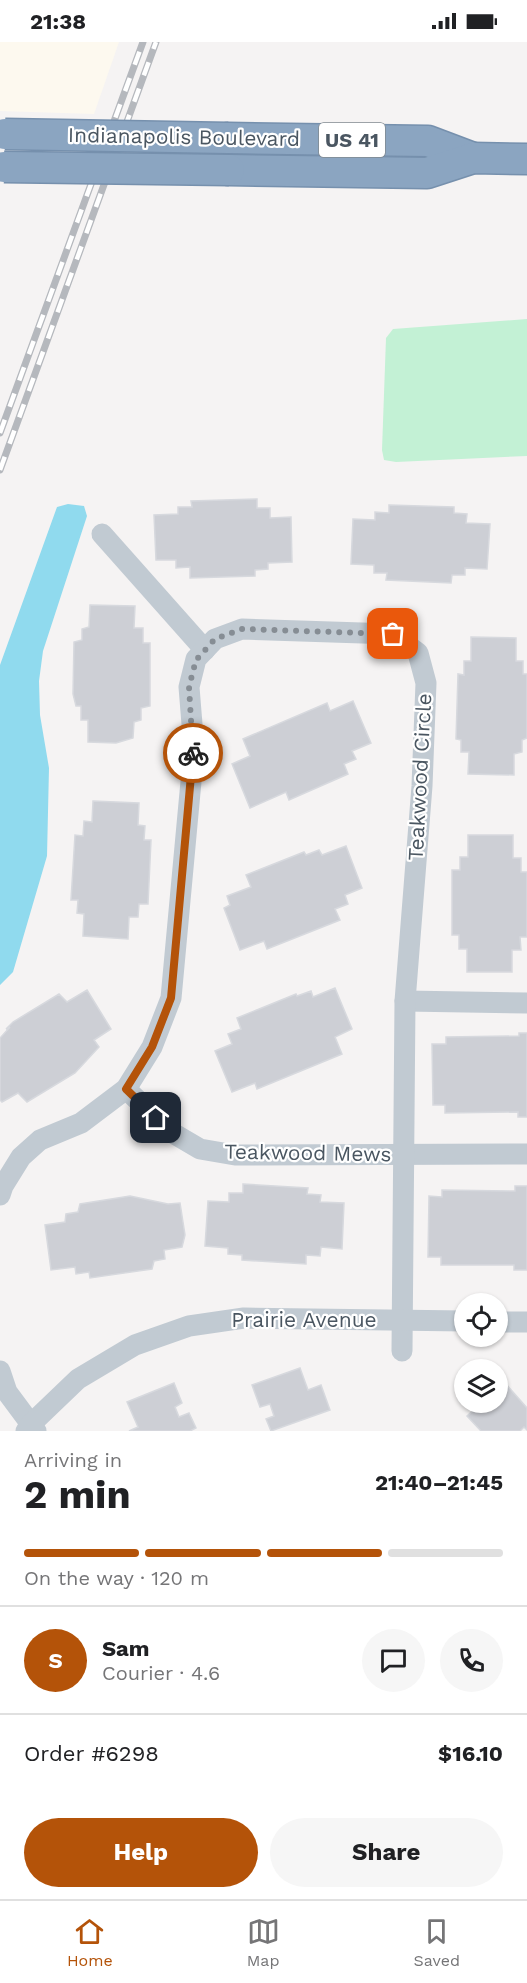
<!DOCTYPE html>
<html lang="en">
<head>
<meta charset="utf-8">
<style>
  :root { --surface:#fff; --page:#f6f6f6; --text:#202124; --muted:#757577; --line:#e0e0e0; --accent:#b45309 }
  body { margin:0; font-family:"Work Sans",sans-serif; background:var(--page); color:var(--text); height:100vh; display:flex; flex-direction:column; font-size:22px; white-space:nowrap }
  * { box-sizing:border-box; margin:0 }
  p { font-size:20px; color:var(--muted) }
  .icon { flex:none; width:33px; height:33px; fill:none; stroke:currentColor; stroke-width:2; stroke-linecap:round; stroke-linejoin:round }
  .map { position:relative; height:1389px; overflow:hidden }
  .sheet { display:flex; flex-direction:column; background:var(--surface); flex:1 }
  .sheet>* { flex:none }
  .controls { position:absolute; left:454px; top:1251px; display:grid; gap:12px }
  .controls a { display:grid; place-items:center; width:54px; height:54px; border-radius:50%; background:var(--surface); box-shadow:0 2px 4px #0004; font-size:30px }
  .pin { position:absolute; display:grid; place-items:center; width:51px; height:51px; color:#fff; margin:-26px; border-radius:12px; box-shadow:0 3px 9px #0006 }
  .courier { position:absolute; display:grid; place-items:center; width:60px; height:60px; margin:-30px; border:4px solid #b45309; border-radius:50%; background:#fff; color:#222; box-shadow:0 2px 8px #0007 }
  .head em { font-style:normal; font-weight:700 }
  .head div { display:flex; flex-direction:column-reverse }
  .head { display:flex; align-items:center; justify-content:space-between; height:102px; padding:0 24px }
  h1 { font-size:39px; font-weight:700; line-height:45px }
  .bar { display:grid; grid-template-columns:repeat(4,1fr); gap:9px 6px; align-content:center; height:72px; padding:0 24px }
  .bar i { height:8px; border-radius:4px; background:var(--line) }
  .bar .current { background:var(--accent) }
  .bar p { grid-column:span 4 }
  .line { display:flex; align-items:center; gap:15px; padding:0 24px; border-top:2px solid var(--line) }
  .line div { flex:1 }
  .round { display:grid; place-items:center; flex:none; width:63px; height:63px; border-radius:32px; background:var(--page) }
  .primary-button { display:flex; gap:12px; margin-top:auto; padding:12px 24px }
  .primary-button a { flex:1; height:69px; border-radius:36px; background:var(--accent); color:#fff; font-size:24px; font-weight:700; line-height:69px; text-align:center }
  .primary-button a+a { background:var(--page); color:var(--text) }
  .status { display:flex; justify-content:space-between; align-items:center; height:42px; padding:0 30px; background:var(--surface); direction:ltr }
  .status svg { height:16px; fill:currentColor }
  .tab-bar { display:flex; justify-content:space-around; align-items:center; height:84px; border-top:2px solid var(--line); background:var(--surface); font-size:16px; color:var(--muted) }
  .tab-bar a { display:grid; justify-items:center; gap:3px }
  .tab-bar .current { color:var(--accent) }
  .map>svg:first-child { display:block }
  .commercial { fill:#fdf9ef }
  .green { fill:#c3f1d5 }
  .water { fill:#90daee }
  .building { fill:#cdcfd5; stroke:#d7d9de; stroke-width:1.5 }
  .lines { fill:none; stroke-linecap:round; stroke-linejoin:round }
  .highway-casing { stroke:#7690ad; stroke-width:33 }
  .minor { stroke:#c1cad2; stroke-width:21 }
  .highway { stroke:#8ba5c1; stroke-width:30 }
  .rail-casing { stroke:#b5b8bd; stroke-width:7 }
  .rail { stroke:#fff; stroke-width:4.5; stroke-dasharray:14; stroke-linecap:butt }
  .highway-bridge-casing { stroke:#7690ad; stroke-width:33; stroke-linecap:butt }
  .highway-bridge { stroke:#8ba5c1; stroke-width:30 }
  .done { stroke:#868d94; stroke-width:6; stroke-dasharray:0 10.8 }
  .route { stroke:#b45309; stroke-width:8 }
  .labels { text-anchor:middle; stroke-width:4.5; stroke-linejoin:round; paint-order:stroke }
  .shield { fill:#fff; stroke:#808990; stroke-width:1.5 }
  .shield-label { font-size:20px; font-weight:bold; fill:#4a5661 }
  .street-label { font-size:21px; fill:#4a5661; stroke:#fff }
</style>
</head>
<body>
<div class="status"><b>21:38</b><svg viewBox="0 0 49 12"><path d="M0 12V9h3v3zM5 12V6h3v6zM10 12V3h3v9zM15 12V0h3v12zM26 1h20v11H26zM47 4h2v5h-2z"/></svg></div>
<div class="map">
<svg width="527" height="1389" viewBox="0 0 527 1389">
  <rect width="100%" height="100%" fill="#f5f3f3"/>
  <path class="commercial" d="M0,0H119L94,72L0,69Z"/>
  <path class="green" d="M527,277V414L396,420L384,418L382,408L386,296L393,287Z"/>
  <path class="water" d="M68,462L84,464L87,474L43,609L39,639L40,673L49,726L47,814L13,930L0,943V623L57,465Z"/>
  <g class="building">
    <path d="M257,457V466H270V476L291,475L292,520L268,521V527L255,528V534L190,536V525L176,526V518H156L154,473L178,472V465H192L191,459Z"/>
    <path d="M389,463L454,465V471L467,472L466,481L490,482L487,527L465,526V533H452L451,541L386,538L387,531H374V523L351,522L353,477L375,478V470L389,471Z"/>
    <path d="M90,563L135,564L134,586H143V601H150V664L141,666V678L134,680L133,696L116,701L88,700V678H81V664H76L73,652L74,600L82,598V587L89,585Z"/>
    <path d="M471,595L516,596V619H523V632H527V696L522,698V710L514,712V733L468,732L469,710H461V698L456,697L458,632L464,633V619H471Z"/>
    <path d="M353,659L371,701L352,709L356,717L344,722L348,732L289,758L286,750L250,766L232,722L250,714L243,697L327,661L330,669Z"/>
    <path d="M93,759L139,761L138,783L145,784L144,798H151L148,862H139L138,875H129L128,897L83,894L84,872L77,871L78,858H71L75,793L83,794L84,779L92,780Z"/>
    <path d="M468,793H513V816H521V830H527V895H520L521,908H512V930H467V907H459V893H452V828H460V815H468Z"/>
    <path d="M346,804L362,846L345,853L348,862L335,867L340,878L267,907L264,899L240,908L224,866L230,863L227,854L251,845L246,833L304,810L306,813L319,808L322,813Z"/>
    <path d="M335,946L352,987L335,995L342,1012L257,1047L255,1041L232,1050L215,1009L232,1002L228,992L241,987L237,976L296,952L297,954L311,949L313,955Z"/>
    <path d="M87,948L111,987L94,998L99,1005L75,1031L27,1060L18,1051L2,1060L0,1058V996L10,985L6,987L13,980L59,952L67,960Z"/>
    <path d="M519,991H527V1075H518V1070L445,1071V1063H433L432,1002H446V995L519,994Z"/>
    <path d="M243,1142L308,1146L307,1152L321,1153L320,1160L344,1161L342,1207L321,1205L320,1214L306,1213V1222L242,1218V1213L228,1212V1206L205,1204L208,1159L229,1160V1151H243Z"/>
    <path d="M515,1144H527V1228H514V1223H441V1215H428L429,1154L442,1155V1148L515,1149Z"/>
    <path d="M130,1154L168,1162L180,1161L185,1193L182,1205L164,1208L165,1217L154,1219L152,1227L90,1236L89,1230L76,1232L75,1225L51,1228L45,1183L65,1180L66,1172L78,1170L80,1162Z"/>
    <path d="M300,1326L308,1348L321,1343L330,1368L271,1389L266,1377L274,1374L270,1362L260,1365L252,1343Z"/>
    <path d="M498,1333L527,1366V1388L524,1385L520,1389H481L467,1374L482,1360H498Z"/>
    <path d="M174,1341L182,1361L175,1365L179,1375L189,1371L196,1386L190,1389H129L138,1385L127,1360Z"/>
  </g>
  <g class="lines">
    <defs>
      <g id="highway">
        <path d="M228,96L428,99L473,116"/>
        <path d="M229,128L427,131L473,116L527,117"/>
      </g>
    </defs>
    <use href="#highway" class="highway-casing"/>
    <g class="minor">
      <path d="M102,492L205,608"/>
      <path d="M405,959L527,961"/>
      <path d="M126,1047L171,1090L200,1107L235,1113L527,1112"/>
      <path d="M0,1153L3,1144L21,1115L40,1098L81,1081L126,1047L152,1005L171,956L194,707L189,645L196,617L215,597L242,587L393,592L418,611L426,641L422,744L405,959L402,1309"/>
      <path d="M498,1280H527"/>
      <path d="M0,1329L7,1350L36,1389"/>
      <path d="M26,1389L31,1382L78,1337L135,1303L189,1284L244,1276L465,1279"/>
    </g>
    <use href="#highway" class="highway"/>
    <defs>
      <g id="rail">
        <path d="M0,391L143,0"/>
        <path d="M0,428L156,0"/>
      </g>
    </defs>
    <use href="#rail" class="rail-casing"/>
    <use href="#rail" class="rail"/>
    <defs>
      <g id="highway-bridge">
        <path d="M5,92L228,96"/>
        <path d="M4,125L229,128"/>
      </g>
    </defs>
    <use href="#highway-bridge" class="highway-bridge-casing"/>
    <use href="#highway-bridge" class="highway-bridge"/>
  </g>
  <g class="lines">
    <path class="done" d="M193,711L189,645L196,618L215,597L242,587L393,592"/>
    <path class="route" d="M156,1076L126,1047L152,1005L171,956L193,711"/>
  </g>
  <g class="labels">
    <rect class="shield" x="319" y="81" width="66" height="34" rx="4.5"/>
    <g class="shield-label">
      <text x="352" y="105">US 41</text>
    </g>
    <g class="street-label">
      <text transform="translate(184 95) rotate(1)" y="7">Indianapolis Boulevard</text>
      <text transform="translate(420 735) rotate(-87)" y="7">Teakwood Circle</text>
      <text transform="translate(308 1111) rotate(1)" y="7">Teakwood Mews</text>
      <text x="304" y="1285">Prairie Avenue</text>
    </g>
  </g>
</svg>
<div class="controls">
<a><svg class="icon" aria-label="locate" viewBox="0 0 24 24"><circle cx="12" cy="12" r="6"/><path d="M12 2v4M12 18v4M2 12h4M18 12h4"/></svg></a>
<a><svg class="icon" aria-label="layers" viewBox="0 0 24 24"><path d="M12 4l9 5-9 5-9-5zM3 14l9 5 9-5"/></svg></a>
</div>
<div class="pin" style="left:393px;top:592px;background:#ea580c"><svg class="icon" aria-label="bag" viewBox="0 0 24 24"><path d="M5 8h14l-1 12H6zM9 8a3 3 0 0 1 6 0"/></svg></div>
<div class="pin" style="left:156px;top:1076px;background:#1f2937"><svg class="icon" aria-label="home" viewBox="0 0 24 24"><path d="M3 11l9-7 9 7M6 9v11h12V9"/></svg></div>
<div class="courier" style="left:193px;top:711px"><svg class="icon" aria-label="bike" viewBox="0 0 24 24"><circle cx="6" cy="16" r="4"/><circle cx="18" cy="16" r="4"/><path d="M6 16l4-8h5l3 8M10 8l3 8H6M13 5h3"/></svg></div>
</div>
<section class="sheet">
<div class="head"><div><h1>2 min</h1><p>Arriving in</p></div><em>21:40–21:45</em></div>
<div class="bar"><i class="current"></i><i class="current"></i><i class="current"></i><i></i><p>On the way · 120 m</p></div>
<div class="line" style="height:108px"><b class="round" style="background:var(--accent);color:#fff">S</b><div><b>Sam</b><p>Courier · 4.6</p></div><a class="round"><svg class="icon" aria-label="chat" viewBox="0 0 24 24"><path d="M4 5h16v11H9l-5 4z"/></svg></a><a class="round"><svg class="icon" aria-label="phone" viewBox="0 0 24 24"><path d="M5 4h4l2 5-3 2q2 4 5 5l2-3 5 2v4C11 20 4 13 5 4z"/></svg></a></div>
<div class="line" style="height:78px"><div>Order #6298</div><b>$16.10</b></div>
<div class="primary-button"><a>Help</a><a>Share</a></div>
</section>
<nav class="tab-bar">
<a class="current"><svg class="icon" aria-label="home" viewBox="0 0 24 24"><path d="M3 11l9-7 9 7M6 9v11h12V9"/></svg>Home</a>
<a><svg class="icon" aria-label="map" viewBox="0 0 24 24"><path d="M3 6l6-2 6 2 6-2v14l-6 2-6-2-6 2zM9 4v14M15 6v14"/></svg>Map</a>
<a><svg class="icon" aria-label="saved" viewBox="0 0 24 24"><path d="M7 4h10v16l-5-4-5 4z"/></svg>Saved</a>
</nav>
</body>
</html>
